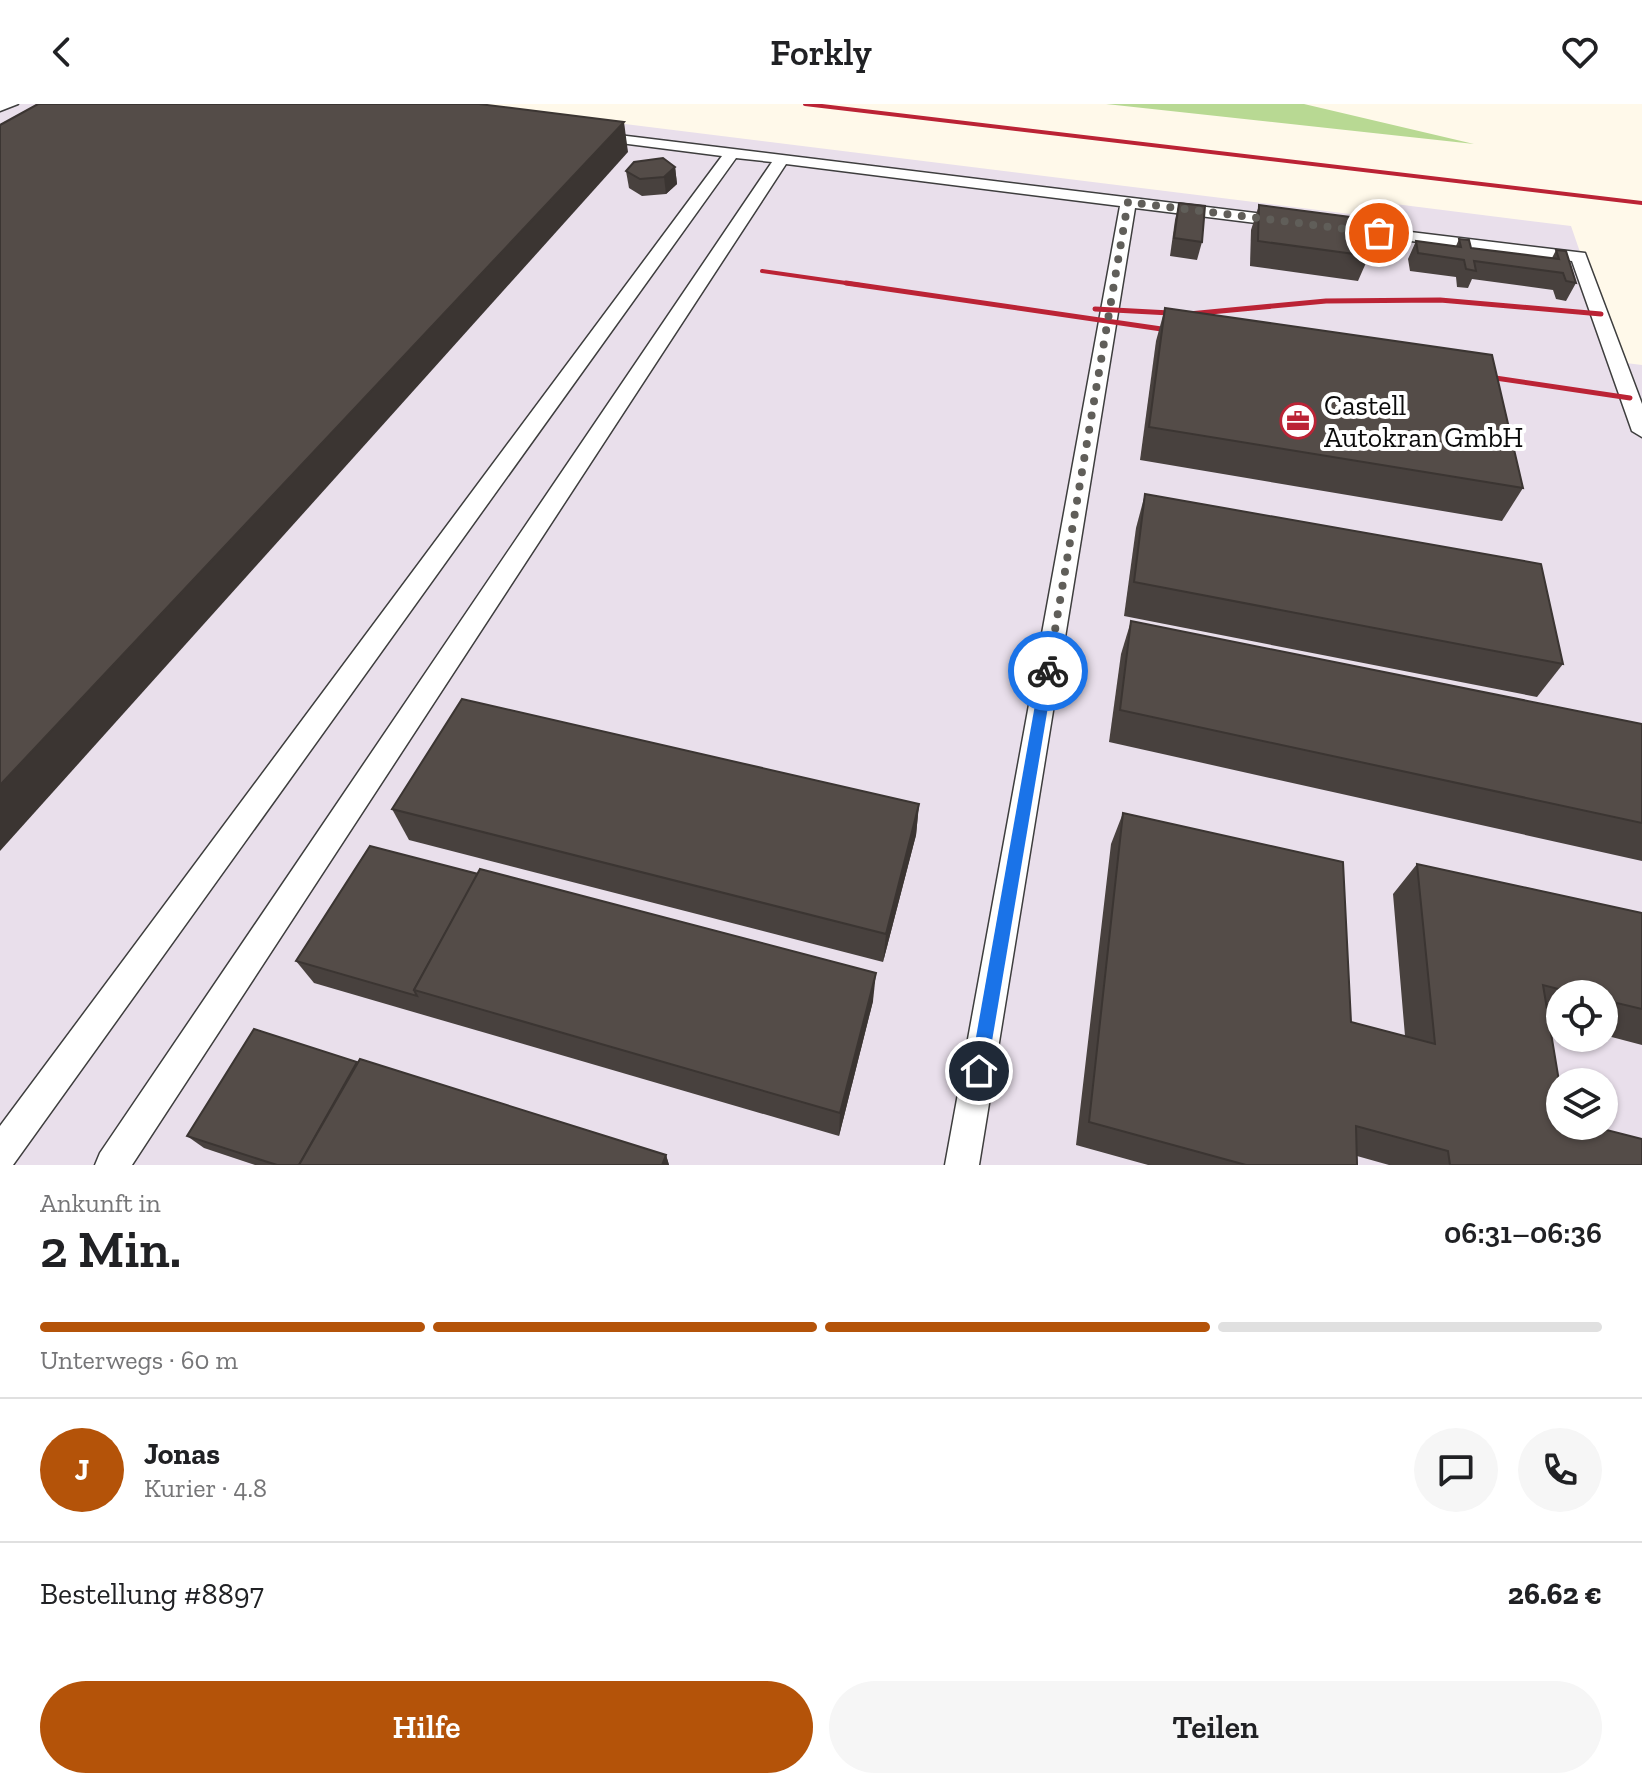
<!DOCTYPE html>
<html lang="de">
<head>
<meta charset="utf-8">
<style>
  :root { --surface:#fff; --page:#f6f6f6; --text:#202124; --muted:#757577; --line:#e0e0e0; --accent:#b45309 }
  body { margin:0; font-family:"Zilla Slab",serif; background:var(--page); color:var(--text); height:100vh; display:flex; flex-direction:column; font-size:30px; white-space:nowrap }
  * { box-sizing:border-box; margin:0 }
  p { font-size:26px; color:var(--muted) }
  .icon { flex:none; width:44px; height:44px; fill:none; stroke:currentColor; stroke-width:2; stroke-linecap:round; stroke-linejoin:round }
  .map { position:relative; height:1061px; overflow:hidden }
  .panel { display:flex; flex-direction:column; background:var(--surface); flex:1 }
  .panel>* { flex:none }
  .tools { position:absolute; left:1546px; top:876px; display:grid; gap:16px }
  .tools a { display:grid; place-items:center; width:72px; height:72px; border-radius:50%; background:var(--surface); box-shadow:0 2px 6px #0004; font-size:40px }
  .pin { position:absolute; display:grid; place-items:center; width:68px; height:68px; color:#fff; margin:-34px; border:4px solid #fff; border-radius:50%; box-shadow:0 2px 8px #0007 }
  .courier { position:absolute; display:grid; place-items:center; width:80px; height:80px; margin:-40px; border:6px solid #1a73e8; border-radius:50%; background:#fff; color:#222; box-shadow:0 2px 10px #0007 }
  .headline em { font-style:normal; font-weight:600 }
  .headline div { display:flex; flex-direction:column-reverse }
  .headline { display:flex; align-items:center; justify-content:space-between; height:136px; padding:0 40px }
  h1 { font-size:52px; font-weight:600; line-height:60px }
  .bar { display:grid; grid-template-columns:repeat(4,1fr); gap:12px 8px; align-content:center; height:96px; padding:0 40px }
  .bar i { height:10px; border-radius:6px; background:var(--line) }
  .bar .active { background:var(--accent) }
  .bar p { grid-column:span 4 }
  .line { display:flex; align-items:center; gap:20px; padding:0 40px; border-top:2px solid var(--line) }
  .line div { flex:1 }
  .round { display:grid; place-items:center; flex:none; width:84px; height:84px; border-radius:42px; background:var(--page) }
  .button { display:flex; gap:16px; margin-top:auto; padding:16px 40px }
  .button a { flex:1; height:92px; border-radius:48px; background:var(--accent); color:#fff; font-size:32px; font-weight:600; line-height:92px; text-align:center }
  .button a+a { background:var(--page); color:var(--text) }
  header { display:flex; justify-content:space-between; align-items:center; height:104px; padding:0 40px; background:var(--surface); font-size:36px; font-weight:600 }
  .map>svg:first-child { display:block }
  .industrial { fill:#e9dfeb; fill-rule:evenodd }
  .forest { fill:#b8d993 }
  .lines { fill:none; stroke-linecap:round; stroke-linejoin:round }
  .lane-casing { stroke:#3e3e3e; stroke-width:3 }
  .lane { fill:#fff; fill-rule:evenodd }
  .rail-far1 { stroke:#bb2335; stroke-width:4 }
  .rail { stroke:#bb2335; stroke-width:5 }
  .wall { fill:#48413e }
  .shaded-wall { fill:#3b3532 }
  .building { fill:#544c48; stroke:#3b3532; stroke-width:2 }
  .route { fill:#1a73e8 }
  .done { stroke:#605e59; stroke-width:8; stroke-dasharray:0 14.4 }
  .labels { text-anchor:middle; stroke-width:8; stroke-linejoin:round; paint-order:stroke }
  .poi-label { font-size:28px; fill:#0b0b0b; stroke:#fff; text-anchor:start }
</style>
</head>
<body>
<header><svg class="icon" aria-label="back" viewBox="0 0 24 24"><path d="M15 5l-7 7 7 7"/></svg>Forkly<svg class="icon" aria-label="heart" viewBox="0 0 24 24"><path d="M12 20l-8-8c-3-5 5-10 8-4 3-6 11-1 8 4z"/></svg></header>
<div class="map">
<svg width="1642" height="1061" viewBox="0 0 1642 1061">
  <rect width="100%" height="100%" fill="#fff9ea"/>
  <path class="industrial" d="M0,0H463L1398,116L1395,100L1571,122L1618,258L1642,261V1061H0ZM1560,890H1604V934H1560ZM1560,978H1604V1022H1560Z"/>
  <path class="forest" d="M1106,0H1304L1474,40Z"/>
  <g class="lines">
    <defs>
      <g id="lane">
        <path d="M0,0H18L0,7Z"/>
        <path d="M594,28L1288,113L1296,118L1288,123L1135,104L979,1061H945L1120,102L786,60L132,1061H95L100,1049L772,58L736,54L13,1061H0V1022L722,52L589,35L587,32Z"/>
        <path d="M1336,119L1585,149L1642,300V333L1632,327L1572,157L1330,127V121Z"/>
      </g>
    </defs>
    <use href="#lane" class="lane-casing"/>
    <use href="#lane" class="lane"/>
    <g class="rail-far1">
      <path d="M805,0L1642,99"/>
      <path d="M762,167L860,181"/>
    </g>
    <g class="rail">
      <path d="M846,179L1182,228"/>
      <path d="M1095,205L1189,210L1326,197L1440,196L1601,210"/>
      <path d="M1475,271L1630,294"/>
    </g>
  </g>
  <g class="wall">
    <path d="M675,63L677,80L666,90L642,92L629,84L626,67Z"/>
    <path d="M1179,99L1202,138L1197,156L1170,152L1175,116Z"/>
    <path d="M1259,101L1369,152L1358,177L1250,162L1251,126Z"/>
    <path d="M1459,135L1471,144L1552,154L1556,146L1576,179L1566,197L1556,195L1553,186L1472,175L1468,184L1457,183L1456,173L1410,167L1408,155L1416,137L1456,142Z"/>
    <path d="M1165,204L1523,384L1502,417L1140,356L1156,237Z"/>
    <path d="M1145,390L1563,560L1537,593L1124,512L1136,424Z"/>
    <path d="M1131,517L1642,620V757L1109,638L1121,550Z"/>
    <path d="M919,700L916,731L883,858L409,736L392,705Z"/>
    <path d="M1123,709L1351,918L1405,932L1393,790L1417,760L1642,809V941L1604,931V890H1560V921L1549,918L1560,1022L1642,1061H1389L1357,1052L1358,1061H1148L1076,1041L1111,740Z"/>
    <path d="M296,857L873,897L839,1032L314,879Z"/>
    <path d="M357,958L666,1051L669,1061H255L204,1044L187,1032Z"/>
  </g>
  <g class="shaded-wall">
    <path d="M624,18L628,48L0,747V681Z"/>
    <path d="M675,63L677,80L666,90L664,73Z"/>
    <path d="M919,700L916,731L883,858L886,830Z"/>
    <path d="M876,869L873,897L839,1032L840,1009Z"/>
    <path d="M666,1051L669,1061H662Z"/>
  </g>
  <g class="building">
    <path d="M38,0H479L624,18L0,681V21Z"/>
    <path d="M663,54L675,63L664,73L640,75L626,67L634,58Z"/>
    <path d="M1179,99L1205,102L1202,138L1174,134Z"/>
    <path d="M1259,101L1365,115L1369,152L1258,137Z"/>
    <path d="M1459,135L1469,136L1471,144L1559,155L1556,146L1566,147L1576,179L1566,177L1563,169L1474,157L1476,167L1466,165L1464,156L1418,149L1416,137L1461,143Z"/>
    <path d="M1165,204L1492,251L1523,384L1149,323Z"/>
    <path d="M1145,390L1541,460L1563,560L1134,478Z"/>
    <path d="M1131,517L1642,620V719L1120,606Z"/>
    <path d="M462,595L919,700L886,830L392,705Z"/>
    <path d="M1123,709L1343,758L1351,918L1435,940L1417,760L1642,809V905L1604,896V890H1578L1543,881L1560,983V1022H1591L1642,1035V1061H1450L1448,1047L1356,1022L1357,1061H1246L1089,1018Z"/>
    <path d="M370,742L478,770L414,886L417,892L296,857Z"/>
    <path d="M480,765L876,869L840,1009L414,886Z"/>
    <path d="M254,925L357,958L299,1061H277L187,1032Z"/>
    <path d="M360,955L666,1051L662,1061H299Z"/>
  </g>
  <path class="route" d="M1048,562L1054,567L987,967L985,973L979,976L972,973L970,967L1041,567Z"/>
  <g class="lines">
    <path class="done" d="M1048,567L1128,98L1379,129"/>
  </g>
  <defs>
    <symbol id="office-ring" viewBox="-11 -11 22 22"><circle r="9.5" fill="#fff" stroke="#bb2335" stroke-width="1.5"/><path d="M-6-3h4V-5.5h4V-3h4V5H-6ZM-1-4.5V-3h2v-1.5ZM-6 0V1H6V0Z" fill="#bb2335"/></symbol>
  </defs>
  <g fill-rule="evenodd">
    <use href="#office-ring" x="1278" y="297" width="40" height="40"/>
  </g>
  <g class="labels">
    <g class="poi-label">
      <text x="1324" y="311">Castell<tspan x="1324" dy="32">Autokran GmbH</tspan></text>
    </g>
  </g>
</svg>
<div class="tools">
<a><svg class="icon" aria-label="locate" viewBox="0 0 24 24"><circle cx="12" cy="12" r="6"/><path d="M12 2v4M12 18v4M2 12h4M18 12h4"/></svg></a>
<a><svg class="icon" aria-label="layers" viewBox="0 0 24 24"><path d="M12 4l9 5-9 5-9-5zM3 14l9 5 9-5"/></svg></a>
</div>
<div class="pin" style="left:1379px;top:129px;background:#ea580c"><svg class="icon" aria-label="bag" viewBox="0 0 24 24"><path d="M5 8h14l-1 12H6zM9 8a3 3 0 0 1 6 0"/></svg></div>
<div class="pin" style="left:979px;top:967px;background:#1f2937"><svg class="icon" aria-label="home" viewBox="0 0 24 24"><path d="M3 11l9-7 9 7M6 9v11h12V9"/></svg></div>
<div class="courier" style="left:1048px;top:567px"><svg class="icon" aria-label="bike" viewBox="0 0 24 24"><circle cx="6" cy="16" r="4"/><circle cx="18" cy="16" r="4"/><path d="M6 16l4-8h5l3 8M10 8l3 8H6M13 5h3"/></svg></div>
</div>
<section class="panel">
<div class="headline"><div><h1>2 Min.</h1><p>Ankunft in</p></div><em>06:31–06:36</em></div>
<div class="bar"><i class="active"></i><i class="active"></i><i class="active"></i><i></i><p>Unterwegs · 60 m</p></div>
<div class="line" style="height:144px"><b class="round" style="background:var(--accent);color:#fff">J</b><div><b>Jonas</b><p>Kurier · 4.8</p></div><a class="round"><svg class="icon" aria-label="chat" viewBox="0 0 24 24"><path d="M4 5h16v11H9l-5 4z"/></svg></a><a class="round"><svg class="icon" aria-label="phone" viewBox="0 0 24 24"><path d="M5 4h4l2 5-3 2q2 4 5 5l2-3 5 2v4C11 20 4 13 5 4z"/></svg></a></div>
<div class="line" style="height:104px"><div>Bestellung #8897</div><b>26.62 €</b></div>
<div class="button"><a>Hilfe</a><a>Teilen</a></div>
</section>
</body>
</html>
